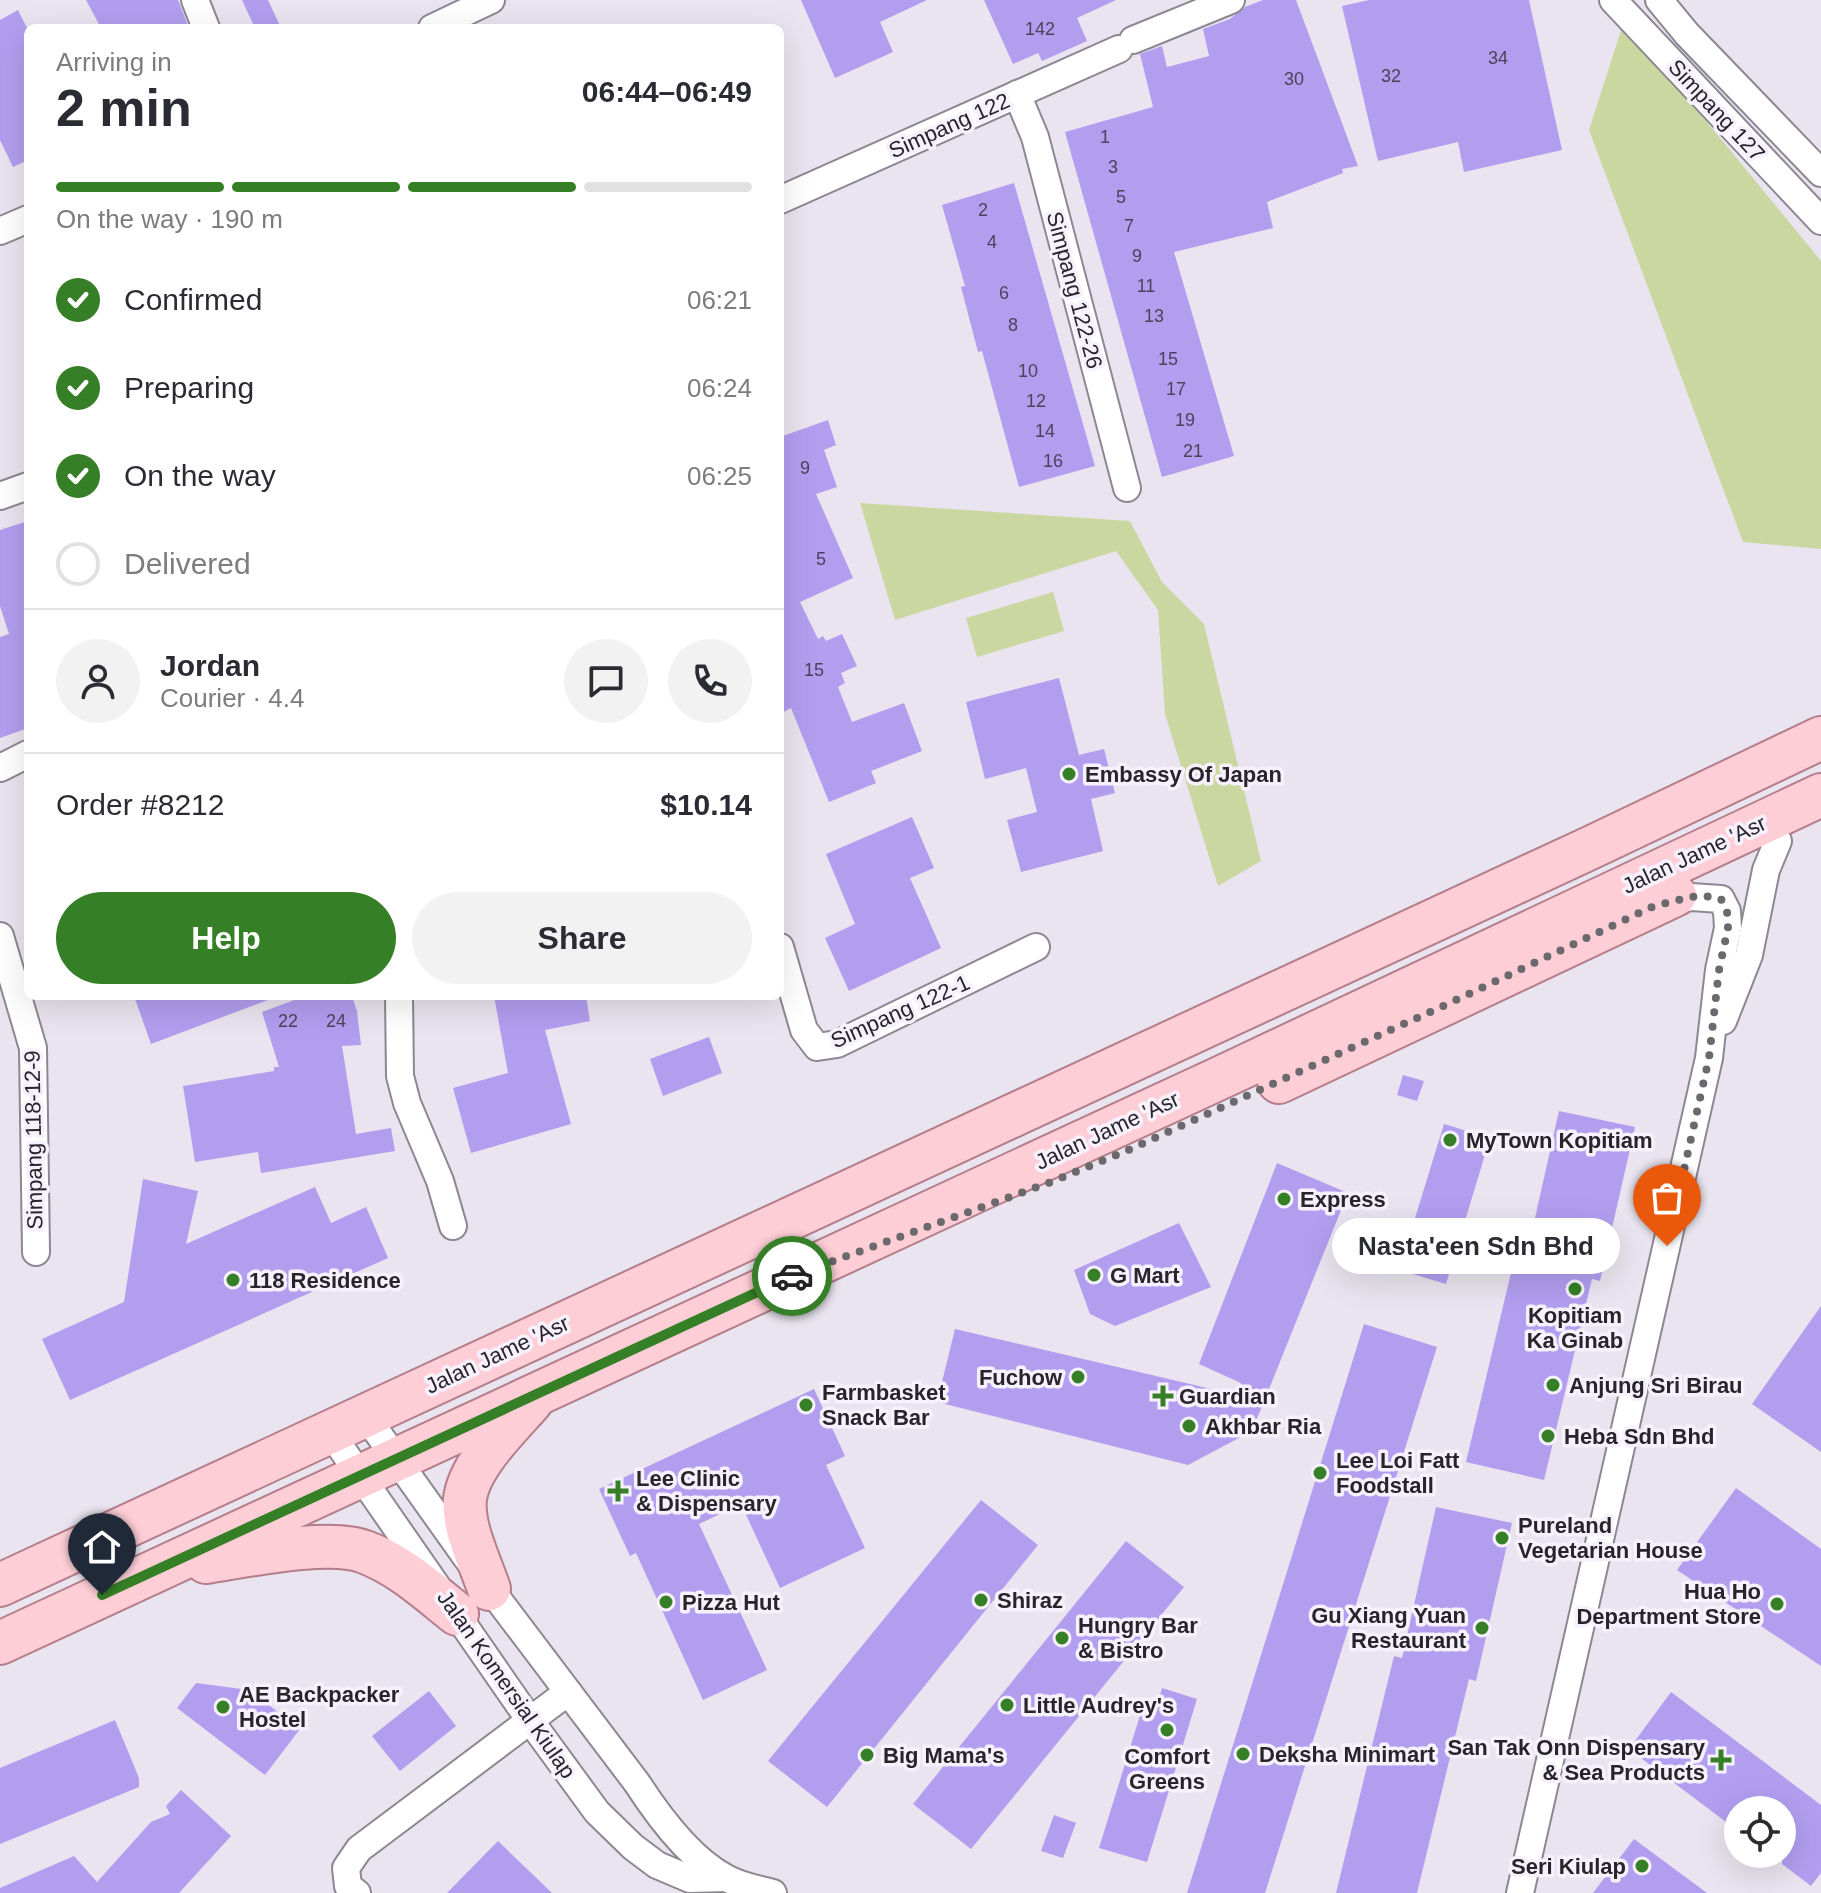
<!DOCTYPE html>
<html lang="en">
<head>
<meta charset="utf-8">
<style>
  :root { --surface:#fff; --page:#f2f2f3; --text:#2b2b33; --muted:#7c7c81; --line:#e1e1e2; --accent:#357f26 }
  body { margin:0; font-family:Helvetica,sans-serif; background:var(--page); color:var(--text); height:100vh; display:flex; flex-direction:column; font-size:30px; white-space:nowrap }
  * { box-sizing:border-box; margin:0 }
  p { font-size:26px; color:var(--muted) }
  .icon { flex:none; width:44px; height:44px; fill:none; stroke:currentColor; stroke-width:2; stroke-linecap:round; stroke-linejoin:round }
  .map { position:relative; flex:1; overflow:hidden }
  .side { position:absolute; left:24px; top:24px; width:760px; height:976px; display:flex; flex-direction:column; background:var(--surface); border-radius:12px; box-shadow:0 8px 32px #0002 }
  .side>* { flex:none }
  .buttons { position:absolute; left:1724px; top:1796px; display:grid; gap:16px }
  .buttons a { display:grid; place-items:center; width:72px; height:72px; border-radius:50%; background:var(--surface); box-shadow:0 8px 32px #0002; font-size:40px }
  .pin { position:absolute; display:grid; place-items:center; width:68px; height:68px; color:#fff; margin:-82px -34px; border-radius:50% 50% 50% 0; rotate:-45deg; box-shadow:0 0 8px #0007 }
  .pin .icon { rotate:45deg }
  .courier { position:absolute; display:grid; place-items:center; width:80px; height:80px; margin:-40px; border:6px solid #357f26; border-radius:50%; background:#fff; color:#222; box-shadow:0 2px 10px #0007 }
  .bubble { position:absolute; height:56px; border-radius:28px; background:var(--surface); box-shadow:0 8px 32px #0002; font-size:26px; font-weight:600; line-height:56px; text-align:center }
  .overview em { font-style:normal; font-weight:600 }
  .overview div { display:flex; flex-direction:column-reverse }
  .overview { display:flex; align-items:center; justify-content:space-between; height:136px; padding:0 32px }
  h1 { font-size:52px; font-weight:600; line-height:60px }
  .bar { display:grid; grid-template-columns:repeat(4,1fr); gap:12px 8px; align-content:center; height:96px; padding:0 32px }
  .bar i { height:10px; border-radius:6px; background:var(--line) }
  .bar .on { background:var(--accent) }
  .bar p { grid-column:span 4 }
  .line { display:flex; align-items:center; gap:20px; padding:0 32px; border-top:2px solid var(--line) }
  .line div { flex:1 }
  .round { display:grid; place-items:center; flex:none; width:84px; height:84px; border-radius:42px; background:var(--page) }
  ol { padding:0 32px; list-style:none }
  li { display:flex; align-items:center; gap:24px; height:88px }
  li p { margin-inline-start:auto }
  li .icon { padding:8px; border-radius:50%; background:var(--accent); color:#fff; stroke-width:4 }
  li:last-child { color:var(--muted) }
  li i { width:44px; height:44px; border:4px solid var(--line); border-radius:50% }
  .primary-button { display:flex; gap:16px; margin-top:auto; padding:16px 32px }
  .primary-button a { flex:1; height:92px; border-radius:48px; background:var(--accent); color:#fff; font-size:32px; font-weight:600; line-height:92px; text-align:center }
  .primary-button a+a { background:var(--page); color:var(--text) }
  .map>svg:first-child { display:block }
  .green { fill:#cbd7a0 }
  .building { fill:#b19eef }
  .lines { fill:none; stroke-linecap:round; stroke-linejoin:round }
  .street-casing { stroke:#8c8792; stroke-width:30 }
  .primary-casing { stroke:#b37e89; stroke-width:46 }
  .street { stroke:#fff; stroke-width:26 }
  .primary { stroke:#feced7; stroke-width:42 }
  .done { stroke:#6b686e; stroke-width:8; stroke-dasharray:0 14.4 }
  .route { stroke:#357f26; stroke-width:10 }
  .poi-dot { fill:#357f26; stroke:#f6f1fd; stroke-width:3 }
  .labels { text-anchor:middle; stroke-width:7; stroke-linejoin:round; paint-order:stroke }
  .number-label { font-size:18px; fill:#4a435a }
  .street-label { font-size:22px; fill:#272529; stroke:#f6f1fd }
  .poi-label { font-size:22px; font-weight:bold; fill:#272529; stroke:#f6f1fd; text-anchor:start }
</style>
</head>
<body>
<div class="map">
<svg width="1821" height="1893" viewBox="0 0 1821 1893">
  <rect width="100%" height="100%" fill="#e9e4ef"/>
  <g class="green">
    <path d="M1624,21L1821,261V549L1743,542L1589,130Z"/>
    <path d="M860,503L1130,521L1162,582L1204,624L1261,861L1218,886L1165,714L1158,610L1116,551L895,620Z"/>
    <path d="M1053,592L1064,631L977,657L966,618Z"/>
  </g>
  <g class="building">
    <path d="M86,0H178L189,28H101Z"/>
    <path d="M242,0H268L281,28H255Z"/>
    <path d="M801,0H927L880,22L893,52L835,78Z"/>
    <path d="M984,0H1116L1077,18L1087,41L1042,61L1038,53L1013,64Z"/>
    <path d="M1263,0H1296L1358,166L1342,169L1343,173L1267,202L1273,228L1174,252L1234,456L1162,477L1065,132L1153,107L1140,54L1162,46L1167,67L1209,56L1203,29L1230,19L1245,7Z"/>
    <path d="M1369,0H1529L1562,150L1464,172L1458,142L1378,161L1342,6Z"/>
    <path d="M18,10L28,30V160L13,167L0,140V20Z"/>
    <path d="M1014,183L1095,466L1019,487L982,351L978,352L961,287L965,286L942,205Z"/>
    <path d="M828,420L836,445L824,450L837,487L816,494L853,578L800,602L818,639L823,636L826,641L842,634L857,666L841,673L845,683L838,687L852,722L904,703L922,751L871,771L876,783L829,802L791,708L780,714V437Z"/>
    <path d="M28,521V728L0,738V637L9,634L0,606V530Z"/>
    <path d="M1059,678L1079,755L1104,749L1115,793L1091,799L1103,851L1021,872L1007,820L1037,812L1026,768L985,779L966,702Z"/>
    <path d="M912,817L934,868L910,878L941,948L849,991L825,938L855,924L826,854Z"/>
    <path d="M134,996H273V998L151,1044Z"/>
    <path d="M305,996H352L357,1011L361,1045L342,1046L356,1134L391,1128L395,1151L261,1173L258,1152L195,1162L183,1086L274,1071V1067H279L262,1012Z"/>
    <path d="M494,996H586L590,1021L545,1030L571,1124L471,1153L453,1088L508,1073Z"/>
    <path d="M709,1037L722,1073L663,1096L650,1059Z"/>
    <path d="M1403,1075L1424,1081L1417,1101L1397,1095Z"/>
    <path d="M1559,1111L1635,1127L1600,1281L1592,1279L1544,1480L1466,1462L1515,1256L1526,1258Z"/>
    <path d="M1444,1124L1490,1138L1446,1284L1399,1270Z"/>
    <path d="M1277,1163L1348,1193L1252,1431L1188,1465L937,1402L955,1329L1237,1395L1241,1383L1199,1364Z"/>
    <path d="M143,1179L198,1191L186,1244L315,1187L331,1223L366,1207L388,1258L70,1400L42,1339L124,1302Z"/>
    <path d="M1179,1223L1211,1287L1115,1326L1090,1314L1074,1270Z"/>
    <path d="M1821,1306V1452L1752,1404Z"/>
    <path d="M1364,1324L1437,1347L1265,1893H1187Z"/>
    <path d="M814,1389L845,1456L826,1465L865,1548L780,1588L741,1504L699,1524L767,1670L703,1700L636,1553L630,1556L599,1489Z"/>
    <path d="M1736,1488L1821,1549V1666L1677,1570Z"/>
    <path d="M981,1500L1038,1545L827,1807L768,1761Z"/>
    <path d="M1436,1507L1512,1523L1476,1681L1469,1679L1417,1893H1336L1394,1656L1402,1658Z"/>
    <path d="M1126,1541L1184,1587L971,1849L913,1804Z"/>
    <path d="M196,1683L249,1690L300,1729L265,1775L177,1708Z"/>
    <path d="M1162,1688L1197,1699L1147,1862L1099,1848L1142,1709L1155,1713Z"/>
    <path d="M429,1691L456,1726L400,1771L372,1736Z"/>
    <path d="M1671,1692L1821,1805V1873L1811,1886L1782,1864V1810H1738V1831L1629,1749Z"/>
    <path d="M115,1720L139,1778V1787L0,1844V1768Z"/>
    <path d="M181,1790L231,1836L179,1893H0V1888L74,1856L97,1882L151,1822L170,1814L166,1806Z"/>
    <path d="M1054,1815L1076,1823L1063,1858L1041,1851Z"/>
    <path d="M1634,1839L1707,1893H1593Z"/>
    <path d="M498,1841L552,1893H447Z"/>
  </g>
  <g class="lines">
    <defs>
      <g id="street">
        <path d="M195,0L206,28"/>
        <path d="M1613,0L1821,221"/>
        <path d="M1659,0L1687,34L1821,173"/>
        <path d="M432,28L491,0"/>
        <path d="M1133,40L1231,0"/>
        <path d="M1017,94L1035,137L1127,488"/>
        <path d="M780,200L1119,49"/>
        <path d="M0,231L28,219"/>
        <path d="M0,496L28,486"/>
        <path d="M0,768L28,754"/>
        <path d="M0,936L33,1048L36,1252"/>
        <path d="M780,947L804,1030L817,1047L837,1044L1036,947"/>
        <path d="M399,996L400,1076L407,1103L440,1181L453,1226"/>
        <path d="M1723,1021L1749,955L1766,870L1778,841"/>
        <path d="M365,1415L466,1557L637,1783C659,1817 690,1859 726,1878C740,1886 758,1889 773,1893"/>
        <path d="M330,1432L529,1719L597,1812L633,1847L657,1865L690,1879L725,1878"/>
        <path d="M357,1893L348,1886L346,1868L359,1849L568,1692"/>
        <path d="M1520,1893L1709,1058L1719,970L1728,928L1727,911L1721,899L1691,897L1663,903"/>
      </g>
      <g id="primary">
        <path d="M1279,1082L1675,895"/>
        <path d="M206,1562C245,1556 330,1538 365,1552C400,1565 428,1591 457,1614"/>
        <path d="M0,1585L1590,848L1821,738"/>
        <path d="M489,1589C480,1562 462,1527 465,1499C469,1465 509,1427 531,1402"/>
        <path d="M0,1643L1222,1077L1821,795"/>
      </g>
    </defs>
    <use href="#street" class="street-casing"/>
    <use href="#primary" class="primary-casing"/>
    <use href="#street" class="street"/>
    <use href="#primary" class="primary"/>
  </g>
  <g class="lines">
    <path class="done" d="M792,1276L1051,1182L1124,1152L1454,1001L1654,906L1691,897L1705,896L1721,899L1727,911L1728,928L1719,970L1709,1058L1667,1246"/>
    <path class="route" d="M102,1595L792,1276"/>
  </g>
  <g class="poi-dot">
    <circle cx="1069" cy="774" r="8"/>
    <circle cx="1450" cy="1140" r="8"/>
    <circle cx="1284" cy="1199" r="8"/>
    <circle cx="1094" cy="1275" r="8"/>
    <circle cx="233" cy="1280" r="8"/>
    <circle cx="1575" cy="1289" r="8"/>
    <circle cx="1078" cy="1377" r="8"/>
    <circle cx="1553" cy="1385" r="8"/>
    <path d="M1159 1384h8v8h8v8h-8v8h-8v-8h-8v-8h8z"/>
    <circle cx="806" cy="1405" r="8"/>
    <circle cx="1189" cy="1426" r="8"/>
    <circle cx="1548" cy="1436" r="8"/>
    <circle cx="1320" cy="1473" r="8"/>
    <path d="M614 1479h8v8h8v8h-8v8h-8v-8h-8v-8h8z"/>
    <circle cx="1502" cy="1538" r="8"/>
    <circle cx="981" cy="1600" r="8"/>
    <circle cx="666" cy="1602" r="8"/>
    <circle cx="1777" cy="1604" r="8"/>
    <circle cx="1482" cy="1628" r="8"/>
    <circle cx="1062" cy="1638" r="8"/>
    <circle cx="1007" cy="1705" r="8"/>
    <circle cx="223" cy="1707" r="8"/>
    <circle cx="1167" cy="1730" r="8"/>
    <circle cx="1243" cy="1754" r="8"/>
    <circle cx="867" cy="1755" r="8"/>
    <path d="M1717 1748h8v8h8v8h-8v8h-8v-8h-8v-8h8z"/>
    <circle cx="1642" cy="1866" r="8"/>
  </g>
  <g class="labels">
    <g class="number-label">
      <text x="1040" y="35">142</text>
      <text x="1498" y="64">34</text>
      <text x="1391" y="82">32</text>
      <text x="1294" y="85">30</text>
      <text x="1105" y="143">1</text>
      <text x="1113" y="173">3</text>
      <text x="1121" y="203">5</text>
      <text x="983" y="216">2</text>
      <text x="1129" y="232">7</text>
      <text x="992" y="248">4</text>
      <text x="1137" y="262">9</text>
      <text x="1146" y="292">11</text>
      <text x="1004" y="299">6</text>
      <text x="1154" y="322">13</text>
      <text x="1013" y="331">8</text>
      <text x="1168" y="365">15</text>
      <text x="1028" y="377">10</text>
      <text x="1176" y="395">17</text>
      <text x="1036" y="407">12</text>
      <text x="1185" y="426">19</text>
      <text x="1045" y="437">14</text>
      <text x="1193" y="457">21</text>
      <text x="1053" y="467">16</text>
      <text x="805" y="474">9</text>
      <text x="821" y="565">5</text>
      <text x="814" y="676">15</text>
      <text x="288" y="1027">22</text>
      <text x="336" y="1027">24</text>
    </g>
    <g class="street-label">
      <text transform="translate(1717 110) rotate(47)" y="8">Simpang 127</text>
      <text transform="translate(949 125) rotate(-24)" y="8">Simpang 122</text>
      <text transform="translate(1075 290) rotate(75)" y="8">Simpang 122-26</text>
      <text transform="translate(1694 854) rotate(-25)" y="8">Jalan Jame 'Asr</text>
      <text transform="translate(900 1011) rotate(-24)" y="8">Simpang 122-1</text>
      <text transform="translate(1107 1130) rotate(-25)" y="8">Jalan Jame 'Asr</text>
      <text transform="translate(33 1140) rotate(-91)" y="8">Simpang 118-12-9</text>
      <text transform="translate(497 1354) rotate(-25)" y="8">Jalan Jame 'Asr</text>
      <text transform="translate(507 1684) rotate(55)" y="8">Jalan Komersial Kiulap</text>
    </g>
    <g class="poi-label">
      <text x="1085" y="782">Embassy Of Japan</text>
      <text x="1466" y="1148">MyTown Kopitiam</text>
      <text x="1300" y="1207">Express</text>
      <text x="1110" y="1283">G Mart</text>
      <text x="249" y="1288">118 Residence</text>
      <text x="1575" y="1323" text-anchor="middle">Kopitiam<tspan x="1575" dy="25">Ka Ginab</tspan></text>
      <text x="1062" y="1385" text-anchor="end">Fuchow</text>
      <text x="1569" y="1393">Anjung Sri Birau</text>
      <text x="822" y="1400">Farmbasket<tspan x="822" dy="25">Snack Bar</tspan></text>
      <text x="1179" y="1404">Guardian</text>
      <text x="1205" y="1434">Akhbar Ria</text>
      <text x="1564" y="1444">Heba Sdn Bhd</text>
      <text x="1336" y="1468">Lee Loi Fatt<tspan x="1336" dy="25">Foodstall</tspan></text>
      <text x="636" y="1486">Lee Clinic<tspan x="636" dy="25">&amp; Dispensary</tspan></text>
      <text x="1518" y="1533">Pureland<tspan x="1518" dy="25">Vegetarian House</tspan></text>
      <text x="1761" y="1599" text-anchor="end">Hua Ho<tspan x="1761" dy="25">Department Store</tspan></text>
      <text x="997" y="1608">Shiraz</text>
      <text x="682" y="1610">Pizza Hut</text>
      <text x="1466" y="1623" text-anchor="end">Gu Xiang Yuan<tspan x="1466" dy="25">Restaurant</tspan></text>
      <text x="1078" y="1633">Hungry Bar<tspan x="1078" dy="25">&amp; Bistro</tspan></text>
      <text x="239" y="1702">AE Backpacker<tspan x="239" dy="25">Hostel</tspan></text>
      <text x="1023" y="1713">Little Audrey's</text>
      <text x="1705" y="1755" text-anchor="end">San Tak Onn Dispensary<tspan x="1705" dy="25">&amp; Sea Products</tspan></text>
      <text x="1259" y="1762">Deksha Minimart</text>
      <text x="883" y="1763">Big Mama's</text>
      <text x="1167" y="1764" text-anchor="middle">Comfort<tspan x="1167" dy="25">Greens</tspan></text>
      <text x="1626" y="1874" text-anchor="end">Seri Kiulap</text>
    </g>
  </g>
</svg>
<div class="buttons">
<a><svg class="icon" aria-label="locate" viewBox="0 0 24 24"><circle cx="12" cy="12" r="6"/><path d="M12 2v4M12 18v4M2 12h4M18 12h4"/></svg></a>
</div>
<div class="pin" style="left:1667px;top:1246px;background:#ea580c"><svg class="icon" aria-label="bag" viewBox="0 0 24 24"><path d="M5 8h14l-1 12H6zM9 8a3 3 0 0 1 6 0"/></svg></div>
<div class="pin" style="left:102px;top:1595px;background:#1f2937"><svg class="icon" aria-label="home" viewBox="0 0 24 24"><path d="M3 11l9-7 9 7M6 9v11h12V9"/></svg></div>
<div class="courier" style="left:792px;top:1276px"><svg class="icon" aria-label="car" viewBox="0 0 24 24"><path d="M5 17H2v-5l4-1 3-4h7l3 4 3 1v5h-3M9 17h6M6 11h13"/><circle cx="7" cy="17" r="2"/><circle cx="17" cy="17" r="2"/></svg></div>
<div class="bubble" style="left:1332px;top:1218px;width:288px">Nasta'een Sdn Bhd</div>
<section class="side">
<div class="overview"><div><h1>2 min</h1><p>Arriving in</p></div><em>06:44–06:49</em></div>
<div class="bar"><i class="on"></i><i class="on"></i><i class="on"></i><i></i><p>On the way · 190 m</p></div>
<ol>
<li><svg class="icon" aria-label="check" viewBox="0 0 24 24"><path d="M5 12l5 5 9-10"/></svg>Confirmed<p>06:21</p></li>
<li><svg class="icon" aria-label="check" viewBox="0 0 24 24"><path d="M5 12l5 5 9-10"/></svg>Preparing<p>06:24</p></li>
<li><svg class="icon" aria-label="check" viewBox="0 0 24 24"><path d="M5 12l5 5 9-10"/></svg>On the way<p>06:25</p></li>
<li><i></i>Delivered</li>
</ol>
<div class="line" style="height:144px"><a class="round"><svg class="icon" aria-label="person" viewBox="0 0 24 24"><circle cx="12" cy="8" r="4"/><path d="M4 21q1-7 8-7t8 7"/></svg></a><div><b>Jordan</b><p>Courier · 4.4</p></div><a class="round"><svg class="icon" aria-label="chat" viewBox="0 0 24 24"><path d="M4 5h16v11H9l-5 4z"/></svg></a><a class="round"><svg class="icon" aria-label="phone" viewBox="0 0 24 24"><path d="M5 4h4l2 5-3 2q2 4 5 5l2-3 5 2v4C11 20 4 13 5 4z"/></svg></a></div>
<div class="line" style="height:104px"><div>Order #8212</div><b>$10.14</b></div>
<div class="primary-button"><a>Help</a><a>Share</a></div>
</section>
</div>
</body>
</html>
